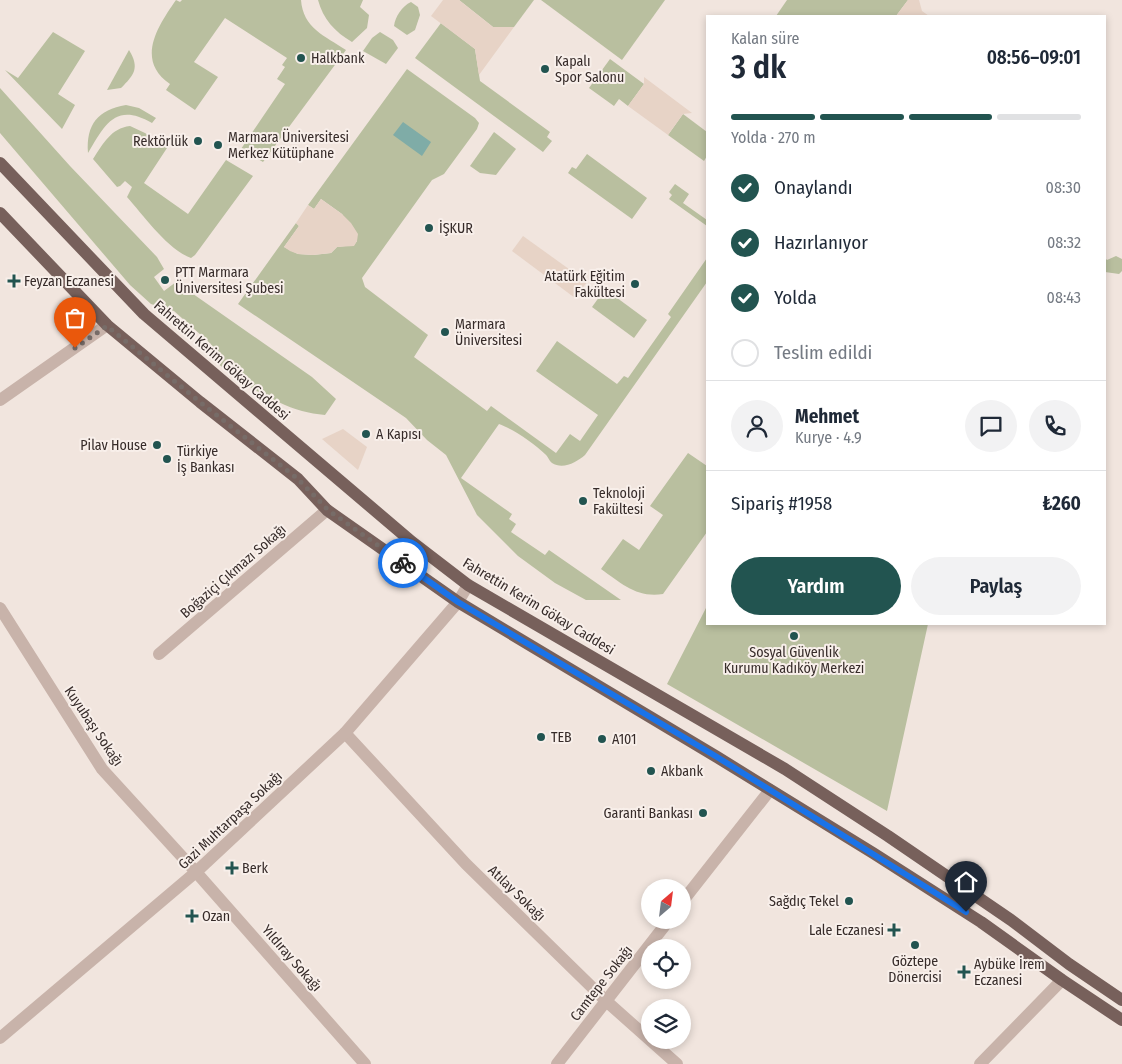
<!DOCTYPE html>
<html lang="tr">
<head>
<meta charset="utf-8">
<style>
  :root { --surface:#fff; --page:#f2f2f3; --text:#1f2937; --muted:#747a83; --line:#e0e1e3; --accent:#225450 }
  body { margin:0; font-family:"Fira Sans Condensed",sans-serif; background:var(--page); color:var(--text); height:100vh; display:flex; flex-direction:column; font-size:19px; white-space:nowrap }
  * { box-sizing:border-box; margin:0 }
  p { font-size:16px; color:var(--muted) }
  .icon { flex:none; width:28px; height:28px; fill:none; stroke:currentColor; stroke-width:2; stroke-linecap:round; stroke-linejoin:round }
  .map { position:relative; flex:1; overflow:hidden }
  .drawer { position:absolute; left:706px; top:15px; width:400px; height:610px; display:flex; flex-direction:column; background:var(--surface); border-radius:0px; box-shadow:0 2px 8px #0003 }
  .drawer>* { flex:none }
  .needle { width:32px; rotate:28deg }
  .fabs { position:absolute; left:641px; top:879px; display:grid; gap:10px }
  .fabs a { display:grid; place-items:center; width:50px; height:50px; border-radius:50%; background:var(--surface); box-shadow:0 2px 8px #0003; font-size:25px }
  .pin { position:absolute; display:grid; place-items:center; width:42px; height:42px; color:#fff; margin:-51px -21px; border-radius:50% 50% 50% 0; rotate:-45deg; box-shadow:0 0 5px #0007 }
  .pin .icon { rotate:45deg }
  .courier { position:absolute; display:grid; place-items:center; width:50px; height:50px; margin:-25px; border:4px solid #1a73e8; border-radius:50%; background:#fff; color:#222; box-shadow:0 1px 6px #0007 }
  .headline em { font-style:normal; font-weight:600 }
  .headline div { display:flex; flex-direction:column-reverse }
  .headline { display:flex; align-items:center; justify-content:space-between; height:85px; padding:0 25px }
  h1 { font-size:32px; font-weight:600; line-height:38px }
  .bar { display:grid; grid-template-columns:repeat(4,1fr); gap:8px 5px; align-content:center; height:60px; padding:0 25px }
  .bar i { height:6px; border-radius:4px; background:var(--line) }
  .bar .current { background:var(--accent) }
  .bar p { grid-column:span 4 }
  .line { display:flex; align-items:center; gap:12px; padding:0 25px; border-top:1px solid var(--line) }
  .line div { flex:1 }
  .round { display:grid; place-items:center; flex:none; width:52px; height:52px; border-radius:26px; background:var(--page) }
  ol { padding:0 25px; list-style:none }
  li { display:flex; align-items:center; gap:15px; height:55px }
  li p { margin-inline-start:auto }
  li .icon { padding:5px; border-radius:50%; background:var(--accent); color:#fff; stroke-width:4 }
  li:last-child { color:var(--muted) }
  li i { width:28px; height:28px; border:2px solid var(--line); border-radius:50% }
  .button { display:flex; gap:10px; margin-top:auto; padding:10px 25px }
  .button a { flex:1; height:58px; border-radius:30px; background:var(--accent); color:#fff; font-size:20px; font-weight:600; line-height:58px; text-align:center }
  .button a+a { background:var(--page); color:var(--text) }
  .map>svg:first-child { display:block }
  .green { fill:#b9bf9f }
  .plaza { fill:#e7d3c6 }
  .water { fill:#7faca7 }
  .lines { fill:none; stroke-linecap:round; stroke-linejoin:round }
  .minor { stroke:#c8b3aa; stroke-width:12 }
  .major { stroke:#77605b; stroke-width:12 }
  .done { stroke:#776c68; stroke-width:5; stroke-dasharray:0 9 }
  .route { stroke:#1a73e8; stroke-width:6 }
  .poi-dot { fill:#225450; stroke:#f8efea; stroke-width:2 }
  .labels { text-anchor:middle; stroke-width:4; stroke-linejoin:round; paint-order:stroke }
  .poi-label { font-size:14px; fill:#362b29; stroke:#f8efea; text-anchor:start }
  .street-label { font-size:14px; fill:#362b29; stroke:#f8efea }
</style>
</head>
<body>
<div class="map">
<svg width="1122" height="1064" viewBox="0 0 1122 1064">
  <rect width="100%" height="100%" fill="#f1e5de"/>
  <g class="green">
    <path d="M176,0L180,2L182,0H301C303,28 325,36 346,50L263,162L241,149L285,84L277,79L285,67L282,65L287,58L225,18L194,62L218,77L195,110L166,90L170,84C135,60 158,26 176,0Z"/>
    <path d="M318,0H363L360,7L369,15L367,28L352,42C335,32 323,19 318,0Z"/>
    <path d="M459,0H534L514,27H493Z"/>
    <path d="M541,0H665L622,60Z"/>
    <path d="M787,0H908L896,16H776Z"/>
    <path d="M411,2L418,7L420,15L415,30L407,35L394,26C395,17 402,6 411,2Z"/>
    <path d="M441,23L475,49L480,81L550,132L547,137L552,141L543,152L415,58Z"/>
    <path d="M53,32L85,51L58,94L75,105L62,129L5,70L18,78Z"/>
    <path d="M380,32L393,40L398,48L386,64L363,51L372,38Z"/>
    <path d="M129,50C140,68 134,75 121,88L107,90Z"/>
    <path d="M610,59L644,84L628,106L619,99L614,106L589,88Z"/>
    <path d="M407,69L475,118L479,123L477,129L444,174L432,180L362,278L365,287L428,335L414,357L487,411L491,406L556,453L570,434L580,441L598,415L536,371L557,341L617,384L624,376L628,378L671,317L668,314L707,258V282L585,455C577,462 563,470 552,463C549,461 548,456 545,454C534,443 513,429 499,424L461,478L512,514L509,519L516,524L511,532L545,555L549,550L621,600H586L555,583L518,556L477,515L446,455L427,440L406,418L238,304L296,223L299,226L284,247L298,254L313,255L331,253L337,247L354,245L357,241L342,214L321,199L314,209L308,205Z"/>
    <path d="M0,88L70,166L157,257L164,269L154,277L164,291L176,282L312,377L336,399L325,415C317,414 309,413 302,411C273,403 237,381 214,360L211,344L174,311L151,304L130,285L0,133Z"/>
    <path d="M126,105L139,108L156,118L152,123C116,102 105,124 88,153C86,124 98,110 126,105Z"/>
    <path d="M683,114L707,132V156L704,161L668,135Z"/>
    <path d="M130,126L145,133L167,148L144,183L188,214L226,160L253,176L195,255L191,258C167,249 144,216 127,197L132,187L125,181L120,186L117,187L93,159C103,144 111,128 130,126Z"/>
    <path d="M494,132L516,149L496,175L480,173L470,166Z"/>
    <path d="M587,154L647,198L632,219L568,173L572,167L576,169Z"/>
    <path d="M675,184L689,194L683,203L707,220V226L669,199L672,195L669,192Z"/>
    <path d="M1116,256L1122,259V271L1119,274L1105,272V258L1107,260Z"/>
    <path d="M605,289L647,320L634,338L592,307Z"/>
    <path d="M688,453L707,466V532L663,594C637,598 622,584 601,569L623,539L639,550L663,515L650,506Z"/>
    <path d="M707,606L708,624H928L887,811L667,684Z"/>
  </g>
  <g class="plaza">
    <path d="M443,0H459L493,27H514L479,75L475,49L431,16Z"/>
    <path d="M908,0H919L922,11L929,16H896Z"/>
    <path d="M644,77L692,113L683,114L668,135L628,106L644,84Z"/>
    <path d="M321,199L342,214L351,223L358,234L357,241L354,246L337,247L331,253L313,255L298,254L290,251L284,247L299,226L296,223L308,205L314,209Z"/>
    <path d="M523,236L587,282L575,298L512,251Z"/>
    <path d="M343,429L367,447L358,470L322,439Z"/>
  </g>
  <path class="water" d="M403,122L431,142L422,156L393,135Z"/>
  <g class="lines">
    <g class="minor">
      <path d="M0,400L107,325"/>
      <path d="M0,608L102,769L196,872L365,1064"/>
      <path d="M159,654L327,510"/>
      <path d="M345,733L466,864L605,1000L677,1064"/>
      <path d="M682,902L770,790"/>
      <path d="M0,1038L196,872L345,733L458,602L468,585"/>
      <path d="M557,1064L669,920"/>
      <path d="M980,1064L1062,980"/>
    </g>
    <g class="major">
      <path d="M0,163L144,314L412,542L468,585L785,769L888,836L1011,920L1069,964L1122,1000"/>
      <path d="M0,213L107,325L200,402L298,479L327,510L458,602L717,757L873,853L981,922L1062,980L1122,1020"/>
    </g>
  </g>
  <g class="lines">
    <path class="done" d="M75,348L107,326L200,402L298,479L328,510L403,563"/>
    <path class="route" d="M403,563L458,602L717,757L966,912"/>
  </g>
  <g class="poi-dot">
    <circle cx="301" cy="58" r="5"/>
    <circle cx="545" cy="69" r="5"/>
    <circle cx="198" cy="141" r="5"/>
    <circle cx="218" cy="145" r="5"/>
    <circle cx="429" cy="228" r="5"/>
    <circle cx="165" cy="280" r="5"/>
    <path d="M11.5 273.5h5v5h5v5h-5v5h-5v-5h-5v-5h5z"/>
    <circle cx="635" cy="284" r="5"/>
    <circle cx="445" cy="332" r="5"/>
    <circle cx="366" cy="434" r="5"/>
    <circle cx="157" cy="445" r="5"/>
    <circle cx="167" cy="459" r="5"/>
    <circle cx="583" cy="501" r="5"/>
    <circle cx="794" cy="636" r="5"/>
    <circle cx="541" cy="737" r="5"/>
    <circle cx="602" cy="739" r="5"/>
    <circle cx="651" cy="771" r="5"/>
    <circle cx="703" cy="813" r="5"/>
    <path d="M229.5 860.5h5v5h5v5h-5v5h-5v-5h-5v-5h5z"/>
    <circle cx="849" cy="901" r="5"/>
    <path d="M189.5 908.5h5v5h5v5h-5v5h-5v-5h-5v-5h5z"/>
    <path d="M891.5 922.5h5v5h5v5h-5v5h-5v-5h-5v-5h5z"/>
    <circle cx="915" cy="945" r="5"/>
    <path d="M961.5 964.5h5v5h5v5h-5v5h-5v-5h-5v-5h5z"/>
  </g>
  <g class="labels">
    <g class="poi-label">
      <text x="311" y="63">Halkbank</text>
      <text x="555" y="66">Kapalı<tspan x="555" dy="16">Spor Salonu</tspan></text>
      <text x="228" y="142">Marmara Üniversitesi<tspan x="228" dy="16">Merkez Kütüphane</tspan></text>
      <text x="188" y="146" text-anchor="end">Rektörlük</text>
      <text x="439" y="233">İŞKUR</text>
      <text x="175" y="277">PTT Marmara<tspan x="175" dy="16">Üniversitesi Şubesi</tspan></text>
      <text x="625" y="281" text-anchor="end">Atatürk Eğitim<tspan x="625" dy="16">Fakültesi</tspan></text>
      <text x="24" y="286">Feyzan Eczanesi</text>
      <text x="455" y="329">Marmara<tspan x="455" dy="16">Üniversitesi</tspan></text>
      <text x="376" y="439">A Kapısı</text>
      <text x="147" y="450" text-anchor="end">Pilav House</text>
      <text x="177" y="456">Türkiye<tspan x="177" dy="16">İş Bankası</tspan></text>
      <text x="593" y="498">Teknoloji<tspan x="593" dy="16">Fakültesi</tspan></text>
      <text x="794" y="657" text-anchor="middle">Sosyal Güvenlik<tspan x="794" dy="16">Kurumu Kadıköy Merkezi</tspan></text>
      <text x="551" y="742">TEB</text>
      <text x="612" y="744">A101</text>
      <text x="661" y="776">Akbank</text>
      <text x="693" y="818" text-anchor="end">Garanti Bankası</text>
      <text x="242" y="873">Berk</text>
      <text x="839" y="906" text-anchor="end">Sağdıç Tekel</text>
      <text x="202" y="921">Ozan</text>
      <text x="884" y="935" text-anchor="end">Lale Eczanesi</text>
      <text x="915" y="966" text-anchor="middle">Göztepe<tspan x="915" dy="16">Dönercisi</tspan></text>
      <text x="974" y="969">Aybüke İrem<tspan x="974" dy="16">Eczanesi</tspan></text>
    </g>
    <g class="street-label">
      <text transform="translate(222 360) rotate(41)" y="5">Fahrettin Kerim Gökay Caddesi</text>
      <text transform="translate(233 571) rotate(-41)" y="5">Boğaziçi Çıkmazı Sokağı</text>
      <text transform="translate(539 606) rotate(31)" y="5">Fahrettin Kerim Gökay Caddesi</text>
      <text transform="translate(94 726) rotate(56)" y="5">Kuyubaşı Sokağı</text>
      <text transform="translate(230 820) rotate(-43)" y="5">Gazi Muhtarpaşa Sokağı</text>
      <text transform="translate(517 893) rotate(44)" y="5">Atılay Sokağı</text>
      <text transform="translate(292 958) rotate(49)" y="5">Yıldıray Sokağı</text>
      <text transform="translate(601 983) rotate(-52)" y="5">Camtepe Sokağı</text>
    </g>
  </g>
</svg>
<div class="fabs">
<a><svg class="needle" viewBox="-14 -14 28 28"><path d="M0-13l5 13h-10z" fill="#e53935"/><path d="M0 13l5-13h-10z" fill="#747a83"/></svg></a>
<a><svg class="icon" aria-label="locate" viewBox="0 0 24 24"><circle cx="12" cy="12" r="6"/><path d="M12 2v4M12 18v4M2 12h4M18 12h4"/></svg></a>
<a><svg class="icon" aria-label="layers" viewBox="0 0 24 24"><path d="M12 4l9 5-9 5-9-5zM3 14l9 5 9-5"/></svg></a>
</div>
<div class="pin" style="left:75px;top:348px;background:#ea580c"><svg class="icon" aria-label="bag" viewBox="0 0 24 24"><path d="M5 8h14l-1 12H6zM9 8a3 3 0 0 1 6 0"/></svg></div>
<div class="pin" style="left:966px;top:912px;background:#1f2937"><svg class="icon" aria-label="home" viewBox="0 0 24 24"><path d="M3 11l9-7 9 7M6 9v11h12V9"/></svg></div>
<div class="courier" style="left:403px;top:563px"><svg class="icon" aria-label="bike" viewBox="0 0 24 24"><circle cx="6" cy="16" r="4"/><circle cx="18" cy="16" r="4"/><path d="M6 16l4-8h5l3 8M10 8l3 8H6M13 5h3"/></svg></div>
<section class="drawer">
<div class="headline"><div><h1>3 dk</h1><p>Kalan süre</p></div><em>08:56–09:01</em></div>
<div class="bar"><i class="current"></i><i class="current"></i><i class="current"></i><i></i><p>Yolda · 270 m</p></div>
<ol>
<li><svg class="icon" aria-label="check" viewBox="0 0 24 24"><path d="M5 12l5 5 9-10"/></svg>Onaylandı<p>08:30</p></li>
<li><svg class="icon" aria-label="check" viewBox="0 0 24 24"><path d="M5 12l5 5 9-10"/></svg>Hazırlanıyor<p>08:32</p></li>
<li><svg class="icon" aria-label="check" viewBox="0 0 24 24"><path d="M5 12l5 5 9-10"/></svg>Yolda<p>08:43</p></li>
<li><i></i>Teslim edildi</li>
</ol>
<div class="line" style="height:90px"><a class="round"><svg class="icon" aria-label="person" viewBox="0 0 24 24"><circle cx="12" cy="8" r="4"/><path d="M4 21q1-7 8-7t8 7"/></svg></a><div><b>Mehmet</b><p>Kurye · 4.9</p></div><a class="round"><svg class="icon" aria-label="chat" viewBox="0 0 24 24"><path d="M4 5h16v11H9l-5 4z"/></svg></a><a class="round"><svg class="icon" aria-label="phone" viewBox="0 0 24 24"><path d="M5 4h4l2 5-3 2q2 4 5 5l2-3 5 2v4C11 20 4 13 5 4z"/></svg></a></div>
<div class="line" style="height:65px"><div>Sipariş #1958</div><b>₺260</b></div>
<div class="button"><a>Yardım</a><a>Paylaş</a></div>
</section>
</div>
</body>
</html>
